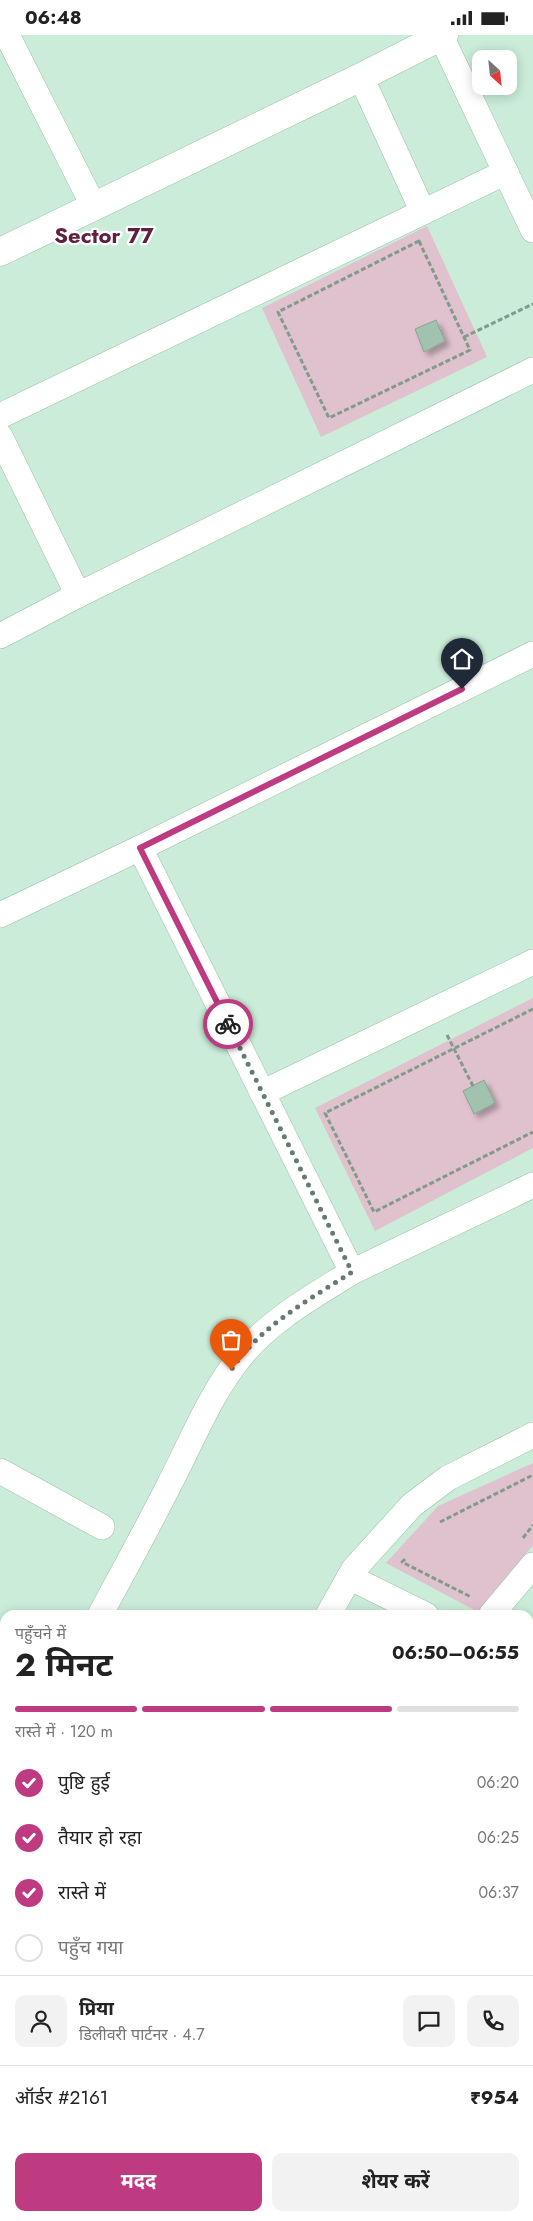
<!DOCTYPE html>
<html lang="hi">
<head>
<meta charset="utf-8">
<style>
  :root { --surface:#fff; --page:#f2f2f2; --text:#222; --muted:#767676; --line:#e0e0e0; --accent:#be3b81 }
  body { margin:0; font-family:Jost,"Noto Sans Devanagari",sans-serif; background:var(--page); color:var(--text); height:100vh; display:flex; flex-direction:column; font-size:19px; white-space:nowrap }
  * { box-sizing:border-box; margin:0 }
  p { font-size:16px; color:var(--muted) }
  .icon { flex:none; width:28px; height:28px; fill:none; stroke:currentColor; stroke-width:2; stroke-linecap:round; stroke-linejoin:round }
  .map { position:relative; flex:1; overflow:hidden }
  .drawer { position:absolute; left:0px; top:1575px; width:534px; height:611px; display:flex; flex-direction:column; background:var(--surface); border-radius:15px 15px 0 0; box-shadow:0 2px 12px #0003 }
  .drawer>* { flex:none }
  .needle { width:32px; rotate:153deg }
  .fabs { position:absolute; left:472px; top:15px; display:grid; gap:10px }
  .fabs a { display:grid; place-items:center; width:45px; height:45px; border-radius:10px; background:var(--surface); box-shadow:0 2px 12px #0003; font-size:25px }
  .pin { position:absolute; display:grid; place-items:center; width:42px; height:42px; color:#fff; margin:-51px -21px; border-radius:50% 50% 50% 0; rotate:-45deg; box-shadow:0 0 5px #0007 }
  .pin .icon { rotate:45deg }
  .courier { position:absolute; display:grid; place-items:center; width:50px; height:50px; margin:-25px; border:4px solid #be3b81; border-radius:50%; background:#fff; color:#222; box-shadow:0 1px 6px #0007 }
  .head em { font-style:normal; font-weight:700 }
  .head div { display:flex; flex-direction:column-reverse }
  .head { display:flex; align-items:center; justify-content:space-between; height:85px; padding:0 15px }
  h1 { font-size:32px; font-weight:700; line-height:38px }
  .bar { display:grid; grid-template-columns:repeat(4,1fr); gap:8px 5px; align-content:center; height:60px; padding:0 15px }
  .bar i { height:6px; border-radius:4px; background:var(--line) }
  .bar .on { background:var(--accent) }
  .bar p { grid-column:span 4 }
  .line { display:flex; align-items:center; gap:12px; padding:0 15px; border-top:1px solid var(--line) }
  .line div { flex:1 }
  .round { display:grid; place-items:center; flex:none; width:52px; height:52px; border-radius:10px; background:var(--page) }
  ol { padding:0 15px; list-style:none }
  li { display:flex; align-items:center; gap:15px; height:55px }
  li p { margin-inline-start:auto }
  li .icon { padding:5px; border-radius:50%; background:var(--accent); color:#fff; stroke-width:4 }
  li:last-child { color:var(--muted) }
  li i { width:28px; height:28px; border:2px solid var(--line); border-radius:50% }
  .action { display:flex; gap:10px; margin-top:auto; padding:10px 15px }
  .action a { flex:1; height:58px; border-radius:10px; background:var(--accent); color:#fff; font-size:20px; font-weight:700; line-height:58px; text-align:center }
  .action a+a { background:var(--page); color:var(--text) }
  .status { display:flex; justify-content:space-between; align-items:center; height:35px; padding:0 25px; background:var(--surface); direction:ltr }
  .status svg { height:14px; fill:currentColor }
  .map>svg:first-child { display:block }
  .green { fill:#e0c2ce }
  .building { fill:#a1c2af; stroke:#85a593; filter:url(#shadow) }
  .lines { fill:none; stroke-linecap:round; stroke-linejoin:round }
  .minor-casing { stroke:#9dbeac; stroke-width:26 }
  .tertiary-casing { stroke:#9dbeac; stroke-width:29 }
  .path { stroke:#819a8c; stroke-width:3; stroke-dasharray:5 2.5; stroke-linecap:butt }
  .minor { stroke:#fff; stroke-width:25 }
  .tertiary { stroke:#fff; stroke-width:28 }
  .done { stroke:#667a6f; stroke-width:5; stroke-dasharray:0 9 }
  .route { stroke:#be3b81; stroke-width:6 }
  .labels { text-anchor:middle; stroke-width:4.5; stroke-linejoin:round; paint-order:stroke }
  .district-label { font-size:22px; font-weight:bold; fill:#602141; stroke:#fff }
</style>
</head>
<body>
<div class="status"><b>06:48</b><svg viewBox="0 0 49 12"><path d="M0 12V9h3v3zM5 12V6h3v6zM10 12V3h3v9zM15 12V0h3v12zM26 1h20v11H26zM47 4h2v5h-2z"/></svg></div>
<div class="map">
<svg width="533" height="2186" viewBox="0 0 533 2186">
  <defs>
    <filter id="shadow"><feDropShadow dx="4.5" dy="4.5" stdDeviation="2.5" flood-color="#0004"/></filter>
  </defs>
  <rect width="100%" height="100%" fill="#caecd9"/>
  <g class="green">
    <path d="M427,191L487,322L321,402L262,273Z"/>
    <path d="M533,963V1113L375,1196L315,1073Z"/>
    <path d="M533,1428V1510L478,1577L386,1528L438,1471Z"/>
    <path d="M533,2140V2186H510L512,2181H529V2148Z"/>
  </g>
  <g class="building">
    <path d="M436,285L445,306L424,317L415,294Z"/>
    <path d="M484,1045L495,1068L474,1079L463,1056Z"/>
  </g>
  <g class="lines">
    <defs>
      <g id="minor">
        <path d="M7,0L93,170"/>
        <path d="M441,1L533,195"/>
        <path d="M361,42L423,177"/>
        <path d="M0,381L506,137"/>
        <path d="M0,401L78,560"/>
        <path d="M0,601L78,560L533,335"/>
        <path d="M0,880L140,813L533,619"/>
        <path d="M262,1058L533,927"/>
        <path d="M352,1237L533,1150"/>
        <path d="M0,1436L102,1492"/>
        <path d="M349,1542L426,1580"/>
        <path d="M100,1580C123,1537 147,1494 169,1450C192,1406 210,1359 241,1321C270,1285 314,1261 352,1237L140,813"/>
        <path d="M328,1580L354,1534L412,1470L448,1443L533,1400"/>
        <path d="M491,1580L533,1530"/>
        <path d="M0,1757L5,1748"/>
        <path d="M0,1790L5,1793"/>
        <path d="M529,1875L533,1878"/>
        <path d="M529,2094L533,2086"/>
        <path d="M189,2181L198,2186"/>
        <path d="M23,2186L26,2181"/>
        <path d="M250,2186L252,2181"/>
        <path d="M481,2186L484,2181"/>
      </g>
      <path id="tertiary" d="M0,217L361,42L444,0"/>
    </defs>
    <use href="#minor" class="minor-casing"/>
    <use href="#tertiary" class="tertiary-casing"/>
    <g class="path">
      <path d="M419,206L470,315L329,383L278,277Z"/>
      <path d="M464,302L533,269"/>
      <path d="M533,974L325,1078L374,1177L533,1097"/>
      <path d="M447,1000L473,1051"/>
      <path d="M440,1487L533,1440"/>
      <path d="M523,1503L533,1490"/>
      <path d="M405,1524L402,1527L471,1562"/>
      <path d="M529,2178L533,2169"/>
      <path d="M525,2186L527,2181"/>
    </g>
    <use href="#minor" class="minor"/>
    <use href="#tertiary" class="tertiary"/>
  </g>
  <g class="lines">
    <path class="done" d="M228,989L352,1237C309,1265 260,1291 231,1335"/>
    <path class="route" d="M228,989L140,813L462,654"/>
  </g>
  <g class="labels">
    <g class="district-label">
      <text x="104" y="208">Sector 77</text>
    </g>
  </g>
</svg>
<div class="fabs">
<a><svg class="needle" viewBox="-14 -14 28 28"><path d="M0-13l5 13h-10z" fill="#e53935"/><path d="M0 13l5-13h-10z" fill="#767676"/></svg></a>
</div>
<div class="pin" style="left:231px;top:1335px;background:#ea580c"><svg class="icon" aria-label="bag" viewBox="0 0 24 24"><path d="M5 8h14l-1 12H6zM9 8a3 3 0 0 1 6 0"/></svg></div>
<div class="pin" style="left:462px;top:654px;background:#1f2937"><svg class="icon" aria-label="home" viewBox="0 0 24 24"><path d="M3 11l9-7 9 7M6 9v11h12V9"/></svg></div>
<div class="courier" style="left:228px;top:989px"><svg class="icon" aria-label="bike" viewBox="0 0 24 24"><circle cx="6" cy="16" r="4"/><circle cx="18" cy="16" r="4"/><path d="M6 16l4-8h5l3 8M10 8l3 8H6M13 5h3"/></svg></div>
<section class="drawer">
<div class="head"><div><h1>2 मिनट</h1><p>पहुँचने में</p></div><em>06:50–06:55</em></div>
<div class="bar"><i class="on"></i><i class="on"></i><i class="on"></i><i></i><p>रास्ते में · 120 m</p></div>
<ol>
<li><svg class="icon" aria-label="check" viewBox="0 0 24 24"><path d="M5 12l5 5 9-10"/></svg>पुष्टि हुई<p>06:20</p></li>
<li><svg class="icon" aria-label="check" viewBox="0 0 24 24"><path d="M5 12l5 5 9-10"/></svg>तैयार हो रहा<p>06:25</p></li>
<li><svg class="icon" aria-label="check" viewBox="0 0 24 24"><path d="M5 12l5 5 9-10"/></svg>रास्ते में<p>06:37</p></li>
<li><i></i>पहुँच गया</li>
</ol>
<div class="line" style="height:90px"><a class="round"><svg class="icon" aria-label="person" viewBox="0 0 24 24"><circle cx="12" cy="8" r="4"/><path d="M4 21q1-7 8-7t8 7"/></svg></a><div><b>प्रिया</b><p>डिलीवरी पार्टनर · 4.7</p></div><a class="round"><svg class="icon" aria-label="chat" viewBox="0 0 24 24"><path d="M4 5h16v11H9l-5 4z"/></svg></a><a class="round"><svg class="icon" aria-label="phone" viewBox="0 0 24 24"><path d="M5 4h4l2 5-3 2q2 4 5 5l2-3 5 2v4C11 20 4 13 5 4z"/></svg></a></div>
<div class="line" style="height:65px"><div>ऑर्डर #2161</div><b>₹954</b></div>
<div class="action"><a>मदद</a><a>शेयर करें</a></div>
</section>
</div>
</body>
</html>
